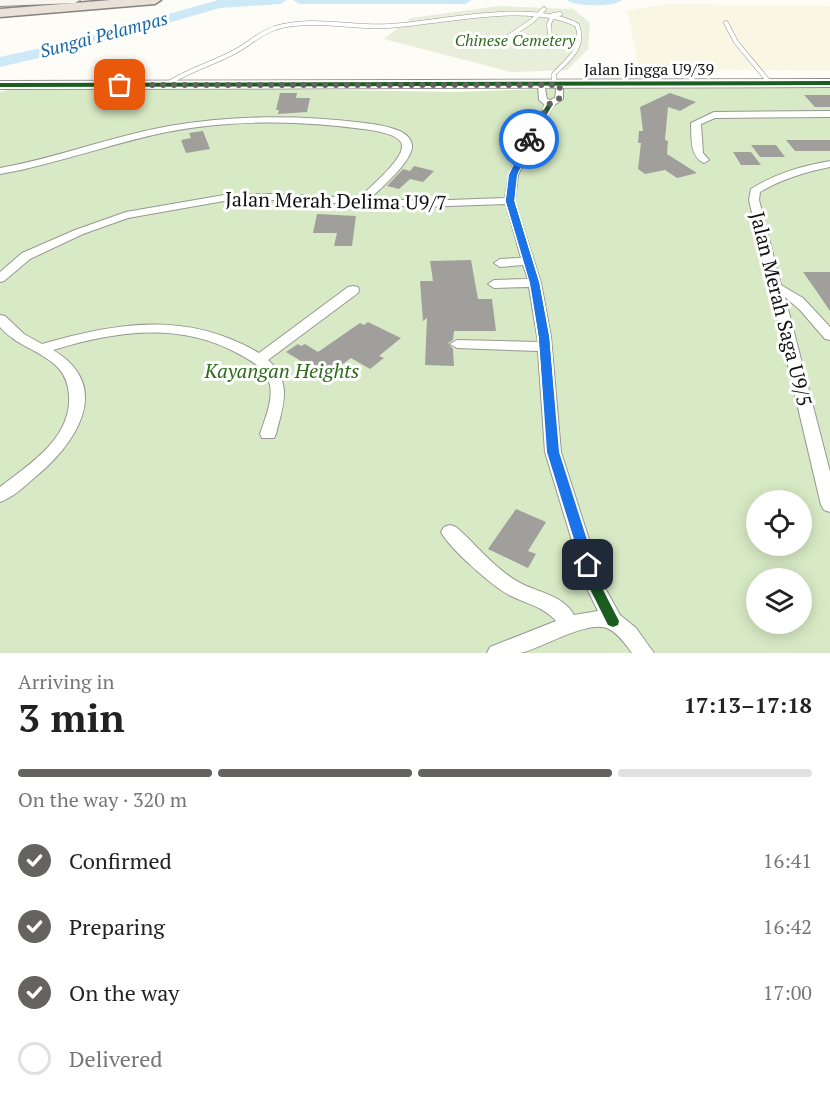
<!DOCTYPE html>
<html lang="en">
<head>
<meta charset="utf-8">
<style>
  :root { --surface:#fff; --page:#f6f6f6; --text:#222; --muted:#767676; --line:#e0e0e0; --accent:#646362 }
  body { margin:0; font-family:"PT Serif",serif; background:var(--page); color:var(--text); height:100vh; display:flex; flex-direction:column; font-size:22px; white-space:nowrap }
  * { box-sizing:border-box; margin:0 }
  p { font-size:20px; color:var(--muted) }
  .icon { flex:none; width:33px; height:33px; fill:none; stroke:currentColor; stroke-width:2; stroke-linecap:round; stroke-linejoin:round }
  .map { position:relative; height:653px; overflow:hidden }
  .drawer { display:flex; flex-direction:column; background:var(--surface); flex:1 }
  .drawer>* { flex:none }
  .controls { position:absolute; left:746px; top:490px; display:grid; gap:12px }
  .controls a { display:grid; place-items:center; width:66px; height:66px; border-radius:50%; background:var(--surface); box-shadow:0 3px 15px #0003; font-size:30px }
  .pin { position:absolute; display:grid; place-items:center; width:51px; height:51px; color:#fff; margin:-26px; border-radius:12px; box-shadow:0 3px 9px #0006 }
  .courier { position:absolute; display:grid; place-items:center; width:60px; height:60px; margin:-30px; border:4px solid #1a73e8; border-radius:50%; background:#fff; color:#222; box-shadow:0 2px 8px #0007 }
  .head em { font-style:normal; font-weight:700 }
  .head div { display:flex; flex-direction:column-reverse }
  .head { display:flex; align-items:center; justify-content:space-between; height:102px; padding:0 18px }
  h1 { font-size:39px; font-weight:700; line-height:45px }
  .bar { display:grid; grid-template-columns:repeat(4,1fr); gap:9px 6px; align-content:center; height:72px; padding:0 18px }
  .bar i { height:8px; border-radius:4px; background:var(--line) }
  .bar .on { background:var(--accent) }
  .bar p { grid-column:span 4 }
  ol { padding:0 18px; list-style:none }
  li { display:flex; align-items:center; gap:18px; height:66px }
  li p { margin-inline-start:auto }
  li .icon { padding:6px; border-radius:50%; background:var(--accent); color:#fff; stroke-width:4 }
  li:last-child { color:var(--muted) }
  li i { width:33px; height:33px; border:3px solid var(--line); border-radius:50% }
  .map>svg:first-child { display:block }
  .farmland { fill:#f9f7e4 }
  .forest { fill:#d8eac5; fill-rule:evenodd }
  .cemetery { fill:#e9eedb }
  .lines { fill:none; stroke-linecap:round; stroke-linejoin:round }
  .river { fill:#cde8f7; fill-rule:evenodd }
  .building { fill:#a19f9c }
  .lane-casing { stroke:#979795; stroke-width:5 }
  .street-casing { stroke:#979795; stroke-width:2 }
  .secondary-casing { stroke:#8e8d8b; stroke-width:2 }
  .highway-casing { stroke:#858482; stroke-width:3 }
  .lane { stroke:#fffffe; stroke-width:4 }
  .street { fill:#fffffe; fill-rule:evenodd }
  .secondary { fill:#f6f4eb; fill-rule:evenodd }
  .highway { fill:#eae1d8; fill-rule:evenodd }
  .cycleway-casing { stroke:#fff; stroke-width:4 }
  .cycleway { fill:#1b5e20; fill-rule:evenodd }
  .route { fill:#1a73e8 }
  .done { stroke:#646362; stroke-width:6; stroke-dasharray:0 10.8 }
  .labels { text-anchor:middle; stroke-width:6; stroke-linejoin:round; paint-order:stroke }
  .far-park-label { font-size:16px; font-style:italic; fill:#2f6b1f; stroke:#fff }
  .far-street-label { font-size:16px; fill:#111; stroke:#fff }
  .far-water-label { font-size:18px; font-style:italic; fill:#1768a6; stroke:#fff }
  .street-label { font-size:20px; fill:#111; stroke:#fff }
  .park-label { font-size:20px; font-style:italic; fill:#2f6b1f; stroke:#fff }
</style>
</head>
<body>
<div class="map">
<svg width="830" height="653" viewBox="0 0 830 653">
  <rect width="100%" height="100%" fill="#fdfcf7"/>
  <path class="farmland" d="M669,4L830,6V71L639,69L627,10Z"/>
  <path class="forest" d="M830,83V653H0V92L28,85L457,92L677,84ZM756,501H801V546H756ZM756,579H801V624H756Z"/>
  <path class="cemetery" d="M498,6L573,9L590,23L588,49L567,70L511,72L384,39L411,18Z"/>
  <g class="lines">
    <g class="river">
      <path d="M218,0H287L280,4L220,8L81,48L0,67V57L73,41Z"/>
      <path d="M293,0H472L465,4H300Z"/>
      <path d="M567,0H622C615,7 574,7 567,0Z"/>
    </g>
  </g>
  <g class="building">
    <path d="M280,93H297L296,98H310L307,112L278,114L279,110H276Z"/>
    <path d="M670,93L696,102L680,111L668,107L665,140L668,141L667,154L697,173L677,178L665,170L645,174L638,169L641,143H638L639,131H643L640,107Z"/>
    <path d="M804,95H830V107H815Z"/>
    <path d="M203,131L210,149L186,153L181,140L191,138L189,133Z"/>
    <path d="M786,140H830V151H795Z"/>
    <path d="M751,145H776L785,157H760Z"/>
    <path d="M733,152H751L761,165H741Z"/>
    <path d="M414,166L434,171L423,182L410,179L399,189L387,186L403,169L410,171Z"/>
    <path d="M317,214L356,216L352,246H334L337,233H313Z"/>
    <path d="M471,260L478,299H492L496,331H454L453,340L448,343L453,349L454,366L425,365L427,318L423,321L420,281H433L430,261Z"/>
    <path d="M803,272H830V311L815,289Z"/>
    <path d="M368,322L401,338L379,356L384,358L370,369L351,358L326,376L286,352L298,344L301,346L305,344L318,352L360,323L364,325Z"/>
    <path d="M516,509L546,522L528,551L536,554L528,568L488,549Z"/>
  </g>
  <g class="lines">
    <defs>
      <g id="lane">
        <path d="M560,14L553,15L549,24L550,36L578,41"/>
        <path d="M726,23L736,42L770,83"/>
        <path d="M508,37L532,21L544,9"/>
        <path d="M166,85C187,70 213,64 236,51C249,44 260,33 275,28C312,17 351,28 388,26C442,23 530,0 577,25C586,48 568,59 554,74V85"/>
      </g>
      <g id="street">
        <path d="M538,83H544L547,99L550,100L555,98L557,83H563V99L553,106L537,134L518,175L515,201L541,283L551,337L561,452L604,586L620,615L636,628L654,653H632C626,645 619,634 609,629C589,618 541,649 520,653C510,653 497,653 487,653L490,647L556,621C544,607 527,604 511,596C494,588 450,549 441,532L444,527L450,525L456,527C478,546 497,572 524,585C542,593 563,596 574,615L598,611L586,587L545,452L538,351L457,348L450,344L457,340L538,342L529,287L494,288L488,284L494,280L528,279L523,265L500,267L494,263L500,259L521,258L506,204L421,207L271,200L224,201L128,218L83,234L30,259L4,281L0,282V272L22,253L75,230L126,212L224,195L271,194L359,198C369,188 403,160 402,146C402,134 372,130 363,129C299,120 230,120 167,132C118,142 70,159 21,170L0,174V168C57,158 112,136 169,126C232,115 301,115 365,123C378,125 410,128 412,145C414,160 381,188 371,198L421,201L505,198C509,162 527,135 545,105L539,100Z"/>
        <path d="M830,111V117L715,118L701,124L703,153L709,160L704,163C689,156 692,137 691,123L714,112Z"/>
        <path d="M830,161V167C805,172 782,179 760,192L759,200L781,285L803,298L830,327V340L825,339L800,310L785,297L830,472V512L824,510L821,505L749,200L751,189C776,173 802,166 830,161Z"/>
        <path d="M353,286L358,287L359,290L358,293L268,360C293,382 283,406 276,434L274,438H262L260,434C265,418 273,402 270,385C266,369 252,361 239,354C180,321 115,331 53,350C115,387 75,445 34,478C24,487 12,498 0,502V487C30,464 72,438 69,395C68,382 64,372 53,363C36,349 14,344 0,327V315L5,316L24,334L42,344C118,322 188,311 259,353L348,287Z"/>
      </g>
      <g id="secondary">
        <path d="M0,0H80L75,3L0,6Z"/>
        <path d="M830,79V87L0,89V81Z"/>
      </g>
      <path id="highway" d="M111,0H161L155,4L0,17V9Z"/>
    </defs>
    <use href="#lane" class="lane-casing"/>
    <use href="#street" class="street-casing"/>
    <use href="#secondary" class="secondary-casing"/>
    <use href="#highway" class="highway-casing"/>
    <use href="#lane" class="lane"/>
    <use href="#street" class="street"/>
    <use href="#secondary" class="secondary"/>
    <use href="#highway" class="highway"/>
    <defs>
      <g id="cycleway">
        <path d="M830,81V85L0,87V83Z"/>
        <path d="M548,103L553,104L535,134L516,175L514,201L539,283L549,337L558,452L601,586L619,621L618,625L613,627L608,625L589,587L548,452L539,337L531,283L506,201L510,175L529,134Z"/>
      </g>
    </defs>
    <use href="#cycleway" class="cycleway-casing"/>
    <use href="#cycleway" class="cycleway"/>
  </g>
  <path class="route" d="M529,137L533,139L517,175L514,201L539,283L549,337L559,452L595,565L588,570L582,565L547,452L539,337L530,283L506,201L509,175L526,139Z"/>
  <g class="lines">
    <path class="done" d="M120,85H560L559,99L549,104L529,139"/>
  </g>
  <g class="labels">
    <g class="far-park-label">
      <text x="515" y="46">Chinese Cemetery</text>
    </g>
    <g class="far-street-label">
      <text x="649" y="75">Jalan Jingga U9/39</text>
    </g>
    <g class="far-water-label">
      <text transform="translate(104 35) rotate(-15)" y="6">Sungai Pelampas</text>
    </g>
    <g class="street-label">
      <text transform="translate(336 201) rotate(1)" y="7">Jalan Merah Delima U9/7</text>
      <text transform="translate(781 309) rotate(76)" y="7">Jalan Merah Saga U9/5</text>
    </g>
    <g class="park-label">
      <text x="282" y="378">Kayangan Heights</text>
    </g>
  </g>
</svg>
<div class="controls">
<a><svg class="icon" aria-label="locate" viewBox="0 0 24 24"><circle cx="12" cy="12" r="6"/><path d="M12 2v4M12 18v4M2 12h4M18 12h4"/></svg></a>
<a><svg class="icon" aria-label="layers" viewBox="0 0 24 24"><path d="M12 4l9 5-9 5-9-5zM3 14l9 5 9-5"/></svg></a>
</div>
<div class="pin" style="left:120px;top:85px;background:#ea580c"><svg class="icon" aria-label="bag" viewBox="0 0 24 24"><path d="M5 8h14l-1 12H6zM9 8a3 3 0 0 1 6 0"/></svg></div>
<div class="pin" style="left:588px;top:565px;background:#1f2937"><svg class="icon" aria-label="home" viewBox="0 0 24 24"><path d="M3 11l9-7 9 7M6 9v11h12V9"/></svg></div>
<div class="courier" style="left:529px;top:139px"><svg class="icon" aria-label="bike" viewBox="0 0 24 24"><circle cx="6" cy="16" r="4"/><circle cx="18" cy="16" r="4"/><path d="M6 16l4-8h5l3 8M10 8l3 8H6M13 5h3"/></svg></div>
</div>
<section class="drawer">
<div class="head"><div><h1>3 min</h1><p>Arriving in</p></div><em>17:13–17:18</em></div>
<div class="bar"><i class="on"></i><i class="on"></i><i class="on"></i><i></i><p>On the way · 320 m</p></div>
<ol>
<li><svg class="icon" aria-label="check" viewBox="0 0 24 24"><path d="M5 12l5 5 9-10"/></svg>Confirmed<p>16:41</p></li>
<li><svg class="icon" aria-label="check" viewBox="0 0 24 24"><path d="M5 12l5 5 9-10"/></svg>Preparing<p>16:42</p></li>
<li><svg class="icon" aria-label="check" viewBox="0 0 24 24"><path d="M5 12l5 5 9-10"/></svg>On the way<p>17:00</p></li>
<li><i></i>Delivered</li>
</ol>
</section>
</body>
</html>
